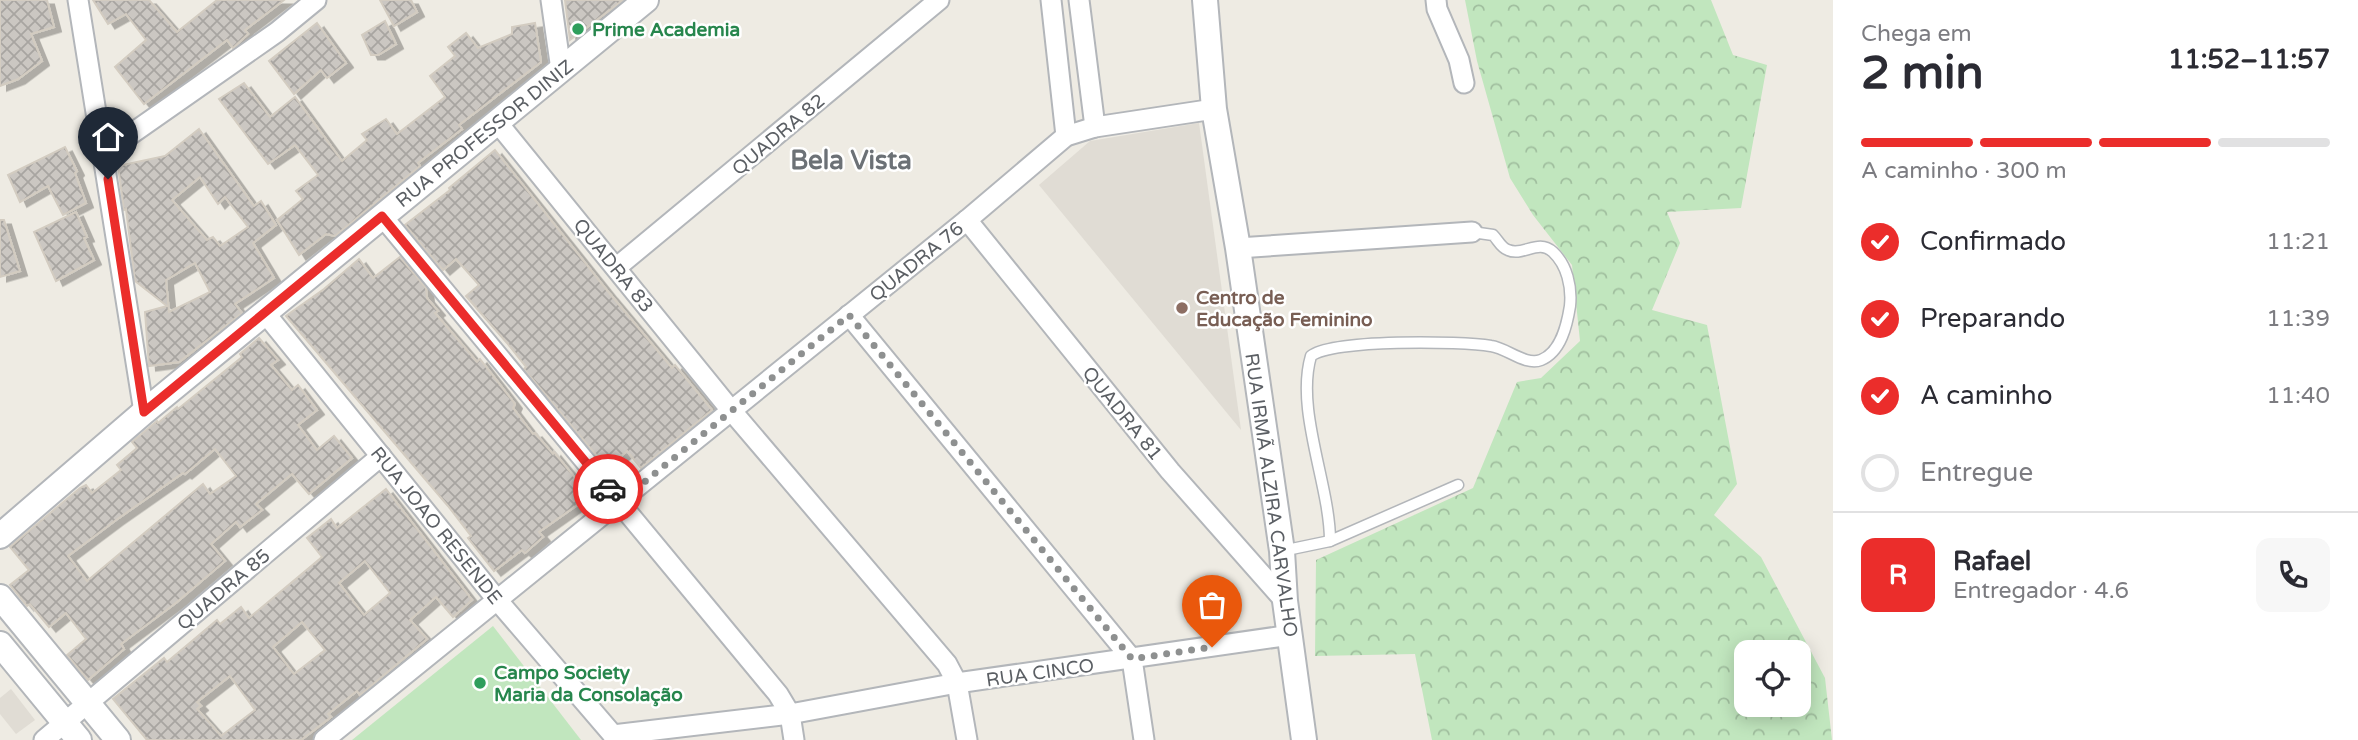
<!DOCTYPE html>
<html lang="pt">
<head>
<meta charset="utf-8">
<style>
  :root { --surface:#fff; --page:#f7f7f7; --text:#2b2b33; --muted:#7c7c81; --line:#e1e1e2; --accent:#eb2d2b }
  body { margin:0; font-family:"Varela Round",sans-serif; background:var(--page); color:var(--text); height:100vh; display:flex; flex-direction:column; font-size:26px; white-space:nowrap }
  * { box-sizing:border-box; margin:0 }
  p { font-size:23px; color:var(--muted) }
  .icon { flex:none; width:38px; height:38px; fill:none; stroke:currentColor; stroke-width:2; stroke-linecap:round; stroke-linejoin:round }
  .map { position:relative; flex:1; overflow:hidden }
  .drawer { display:flex; flex-direction:column; background:var(--surface); width:525px }
  .drawer>* { flex:none }
  .fabs { position:absolute; left:1734px; top:640px; display:grid; gap:14px }
  .fabs a { display:grid; place-items:center; width:77px; height:77px; border-radius:14px; background:var(--surface); box-shadow:0 4px 18px #0003; font-size:35px }
  .pin { position:absolute; display:grid; place-items:center; width:60px; height:60px; color:#fff; margin:-72px -30px; border-radius:50% 50% 50% 0; rotate:-45deg; box-shadow:0 0 7px #0007 }
  .pin .icon { rotate:45deg }
  .courier { position:absolute; display:grid; place-items:center; width:70px; height:70px; margin:-35px; border:5px solid #eb2d2b; border-radius:50%; background:#fff; color:#222; box-shadow:0 2px 9px #0007 }
  .head em { font-style:normal; font-weight:700 }
  .head div { display:flex; flex-direction:column-reverse }
  .head { display:flex; align-items:center; justify-content:space-between; height:119px; padding:0 28px }
  h1 { font-size:46px; font-weight:700; line-height:52px }
  .bar { display:grid; grid-template-columns:repeat(4,1fr); gap:10px 7px; align-content:center; height:84px; padding:0 28px }
  .bar i { height:9px; border-radius:5px; background:var(--line) }
  .bar .on { background:var(--accent) }
  .bar p { grid-column:span 4 }
  .line { display:flex; align-items:center; gap:18px; padding:0 28px; border-top:2px solid var(--line) }
  .line div { flex:1 }
  .round { display:grid; place-items:center; flex:none; width:74px; height:74px; border-radius:14px; background:var(--page) }
  ol { padding:0 28px; list-style:none }
  li { display:flex; align-items:center; gap:21px; height:77px }
  li p { margin-inline-start:auto }
  li .icon { padding:7px; border-radius:50%; background:var(--accent); color:#fff; stroke-width:4 }
  li:last-child { color:var(--muted) }
  li i { width:38px; height:38px; border:4px solid var(--line); border-radius:50% }
  main { display:flex; flex:1; min-height:0 }
  .map>svg:first-child { display:block }
  .education { fill:#e0dcd4 }
  .forest { fill:url(#forest-crowns); fill-rule:evenodd }
  .park { fill:#c1e6be }
  .building { fill:url(#building-cross-hatch); stroke:#d3ccc1; stroke-width:2; fill-rule:evenodd; filter:url(#shadow) }
  .lines { fill:none; stroke-linecap:round; stroke-linejoin:round }
  .service-casing { stroke:#b3b6ba; stroke-width:13 }
  .minor-casing { stroke:#b3b6ba; stroke-width:23 }
  .tertiary-casing { stroke:#b3b6ba; stroke-width:28 }
  .service { stroke:#fff; stroke-width:10 }
  .minor { stroke:#fff; stroke-width:19 }
  .tertiary { stroke:#fff; stroke-width:24 }
  .done { stroke:#8e9090; stroke-width:7; stroke-dasharray:0 12.6 }
  .route { stroke:#eb2d2b; stroke-width:9 }
  .leisure-dot { fill:#2e9e5b; stroke:#fff; stroke-width:2.5 }
  .education-dot { fill:#8d6e63; stroke:#fff; stroke-width:2.5 }
  .labels { text-anchor:middle; stroke-width:5; stroke-linejoin:round; paint-order:stroke }
  .leisure-label { font-size:19px; font-weight:bold; fill:#27864d; stroke:#fff; text-anchor:start }
  .street-label { font-size:19px; fill:#5b5f64; stroke:#fff }
  .education-label { font-size:19px; font-weight:bold; fill:#785e54; stroke:#fff; text-anchor:start }
  .district-label { font-size:26px; font-weight:bold; fill:#6c7176; stroke:#fff }
</style>
</head>
<body>
<main>
<div class="map">
<svg width="1833" height="740" viewBox="0 0 1833 740">
  <defs>
    <pattern id="forest-crowns" width="20" height="18" patternUnits="userSpaceOnUse" patternTransform="scale(1.75)"><rect width="20" height="18" fill="#c1e6be"/><path d="M2 6a3 3 0 1 1 6 0M12 15a3 3 0 1 1 6 0" fill="none" stroke="#a0be9e"/></pattern>
    <pattern id="building-cross-hatch" width="8" height="8" patternUnits="userSpaceOnUse" patternTransform="scale(1.75)"><rect width="8" height="8" fill="#cbc7c2"/><path d="M0 0l8 8M0 8l8-8" fill="none" stroke="#a8a5a1"/></pattern>
    <filter id="shadow"><feDropShadow dx="7" dy="4.5" stdDeviation="0" flood-color="#0004"/></filter>
  </defs>
  <rect width="100%" height="100%" fill="#eeebe3"/>
  <g class="education">
    <path d="M1199,123L1241,430L1039,185L1090,141Z"/>
    <path d="M11,689L35,720L16,734L0,714V698Z"/>
  </g>
  <path class="forest" d="M1465,0H1711L1733,55L1767,65L1741,208L1667,212L1680,243L1652,310L1707,325L1737,484L1714,515L1761,557L1825,678L1832,740H1432L1415,654L1315,656L1316,560L1473,488L1517,382L1541,378L1580,341L1572,265L1533,215L1510,178L1477,61ZM1746,653H1799V705H1746Z"/>
  <path class="park" d="M493,626L581,740H352Z"/>
  <g class="building">
    <path d="M0,0H47L54,27L31,34L42,61L18,79L0,86Z"/>
    <path d="M93,0H149L177,32L217,0H284L245,30L248,34L233,48L227,40L144,104L115,67L146,40L126,14L108,24Z"/>
    <path d="M380,0H411L417,12L394,26Z"/>
    <path d="M565,0H623L570,40Z"/>
    <path d="M385,21L396,44L378,55H371L362,35Z"/>
    <path d="M317,23L346,63L327,78L321,70L294,94L269,61Z"/>
    <path d="M535,23L541,62L459,125L462,129L418,163L420,166L335,236L326,234L299,255L277,220L303,199L296,191L318,175L295,145L268,164L219,99L244,83L270,117L295,97L342,161L367,140L362,134L386,119L397,134L445,97L430,76L455,56L448,47L466,33L478,48L512,34V27Z"/>
    <path d="M199,129L254,206L261,201L276,225L253,243L274,278L235,304L242,313L179,362L149,366L145,312L167,306L135,281L126,209L124,210L118,166L165,156ZM200,177L218,204L225,197L248,227L220,246L213,237L207,240L172,200ZM195,263L210,292L169,312L166,280Z"/>
    <path d="M65,147L77,171L75,173L86,203L63,215L48,186L20,202L8,175Z"/>
    <path d="M495,150L610,294L672,368L675,365L712,410L641,468L627,451L607,468L524,369L526,367L507,343L466,296L479,285L456,259L443,270L405,225L450,190L449,188Z"/>
    <path d="M76,212L87,237L84,238L94,260L56,281L34,232Z"/>
    <path d="M0,220H4L20,271L0,277Z"/>
    <path d="M400,257L426,288L427,298L438,311L435,313L477,362L480,359L515,404L513,408L533,434L535,433L553,454L554,452L590,496L539,532L543,537L525,553L522,550L494,571L468,538L471,536L448,506L286,316L324,289L359,259L373,278Z"/>
    <path d="M259,338L278,360L271,365L292,390L298,385L317,410L298,425L317,450L334,436L352,458L309,494L292,474L256,504L262,510L240,527L236,522L211,544L225,561L177,602L121,644L124,649L88,680L67,655L86,639L66,613L49,627L30,604L27,606L10,585L29,570L10,547L80,488L86,485L92,493L121,470L117,465L137,448L132,442L157,421L158,423L177,407L178,409L242,357L240,354ZM215,449L236,476L210,494L203,484L87,581L68,556L116,520L183,473L185,474Z"/>
    <path d="M386,489L472,600L453,617L436,597L410,620L427,639L360,695L357,691L328,714L331,717L301,740H147L113,699L164,658L167,662L217,620L220,624L241,607L249,618L322,557L307,538L331,519L337,528ZM365,561L390,593L364,615L339,583ZM302,622L325,650L294,674L273,647ZM230,676L255,710L221,736L197,709L201,706L197,702Z"/>
  </g>
  <g class="lines">
    <defs>
      <g id="service">
        <path d="M1330,541C1330,485 1295,410 1311,356C1332,339 1461,341 1491,346C1507,348 1525,366 1541,360C1561,352 1567,325 1570,306C1572,287 1567,265 1553,252C1538,238 1523,257 1508,250C1501,248 1498,240 1493,235L1472,232"/>
        <path d="M1282,551L1330,541L1458,485"/>
      </g>
      <g id="minor">
        <path d="M78,0L144,412"/>
        <path d="M551,0L561,70"/>
        <path d="M1051,0L1066,136"/>
        <path d="M1079,0L1095,127"/>
        <path d="M1436,0L1437,9L1459,60L1464,83"/>
        <path d="M497,122L730,409L947,664L957,683L967,740"/>
        <path d="M104,153L277,32L316,0"/>
        <path d="M382,216L778,694L790,714L794,740"/>
        <path d="M967,220L1170,471L1285,601"/>
        <path d="M1238,248L1472,232"/>
        <path d="M617,267L939,0"/>
        <path d="M265,313L498,601L613,735"/>
        <path d="M849,315L1132,659"/>
        <path d="M1132,659L1144,740"/>
        <path d="M613,735L790,714L957,683L1291,635"/>
        <path d="M44,740L381,456"/>
        <path d="M324,740L967,220L1066,136L1095,127L1214,109"/>
      </g>
      <g id="tertiary">
        <path d="M1205,0L1214,109L1238,248L1282,551L1285,601L1304,740"/>
        <path d="M0,536L144,412L646,0"/>
        <path d="M0,597L118,740"/>
        <path d="M0,644L79,740"/>
      </g>
    </defs>
    <use href="#service" class="service-casing"/>
    <use href="#minor" class="minor-casing"/>
    <use href="#tertiary" class="tertiary-casing"/>
    <use href="#service" class="service"/>
    <use href="#minor" class="minor"/>
    <use href="#tertiary" class="tertiary"/>
  </g>
  <g class="lines">
    <path class="done" d="M608,489L620,502L849,315L1132,659L1212,647"/>
    <path class="route" d="M108,179L144,412L382,216L608,489"/>
  </g>
  <g class="leisure-dot">
    <circle cx="578" cy="29" r="7"/>
    <circle cx="480" cy="683" r="7"/>
  </g>
  <circle class="education-dot" cx="1182" cy="308" r="7"/>
  <g class="labels">
    <g class="leisure-label">
      <text x="592" y="36">Prime Academia</text>
      <text x="494" y="679">Campo Society<tspan x="494" dy="22">Maria da Consolação</tspan></text>
    </g>
    <g class="street-label">
      <text transform="translate(484 133) rotate(-39)" y="7">RUA PROFESSOR DINIZ</text>
      <text transform="translate(778 134) rotate(-40)" y="7">QUADRA 82</text>
      <text transform="translate(916 261) rotate(-39)" y="7">QUADRA 76</text>
      <text transform="translate(614 265) rotate(51)" y="7">QUADRA 83</text>
      <text transform="translate(1123 413) rotate(51)" y="7">QUADRA 81</text>
      <text transform="translate(1272 495) rotate(82)" y="7">RUA IRMÃ ALZIRA CARVALHO</text>
      <text transform="translate(437 525) rotate(51)" y="7">RUA JOAO RESENDE</text>
      <text transform="translate(223 589) rotate(-40)" y="7">QUADRA 85</text>
      <text transform="translate(1040 672) rotate(-8)" y="7">RUA CINCO</text>
    </g>
    <g class="education-label">
      <text x="1196" y="304">Centro de<tspan x="1196" dy="22">Educação Feminino</tspan></text>
    </g>
    <g class="district-label">
      <text x="851" y="169">Bela Vista</text>
    </g>
  </g>
</svg>
<div class="fabs">
<a><svg class="icon" aria-label="locate" viewBox="0 0 24 24"><circle cx="12" cy="12" r="6"/><path d="M12 2v4M12 18v4M2 12h4M18 12h4"/></svg></a>
</div>
<div class="pin" style="left:1212px;top:647px;background:#ea580c"><svg class="icon" aria-label="bag" viewBox="0 0 24 24"><path d="M5 8h14l-1 12H6zM9 8a3 3 0 0 1 6 0"/></svg></div>
<div class="pin" style="left:108px;top:179px;background:#1f2937"><svg class="icon" aria-label="home" viewBox="0 0 24 24"><path d="M3 11l9-7 9 7M6 9v11h12V9"/></svg></div>
<div class="courier" style="left:608px;top:489px"><svg class="icon" aria-label="car" viewBox="0 0 24 24"><path d="M5 17H2v-5l4-1 3-4h7l3 4 3 1v5h-3M9 17h6M6 11h13"/><circle cx="7" cy="17" r="2"/><circle cx="17" cy="17" r="2"/></svg></div>
</div>
<section class="drawer">
<div class="head"><div><h1>2 min</h1><p>Chega em</p></div><em>11:52–11:57</em></div>
<div class="bar"><i class="on"></i><i class="on"></i><i class="on"></i><i></i><p>A caminho · 300 m</p></div>
<ol>
<li><svg class="icon" aria-label="check" viewBox="0 0 24 24"><path d="M5 12l5 5 9-10"/></svg>Confirmado<p>11:21</p></li>
<li><svg class="icon" aria-label="check" viewBox="0 0 24 24"><path d="M5 12l5 5 9-10"/></svg>Preparando<p>11:39</p></li>
<li><svg class="icon" aria-label="check" viewBox="0 0 24 24"><path d="M5 12l5 5 9-10"/></svg>A caminho<p>11:40</p></li>
<li><i></i>Entregue</li>
</ol>
<div class="line" style="height:126px"><b class="round" style="background:var(--accent);color:#fff">R</b><div><b>Rafael</b><p>Entregador · 4.6</p></div><a class="round"><svg class="icon" aria-label="phone" viewBox="0 0 24 24"><path d="M5 4h4l2 5-3 2q2 4 5 5l2-3 5 2v4C11 20 4 13 5 4z"/></svg></a></div>
</section>
</main>
</body>
</html>
